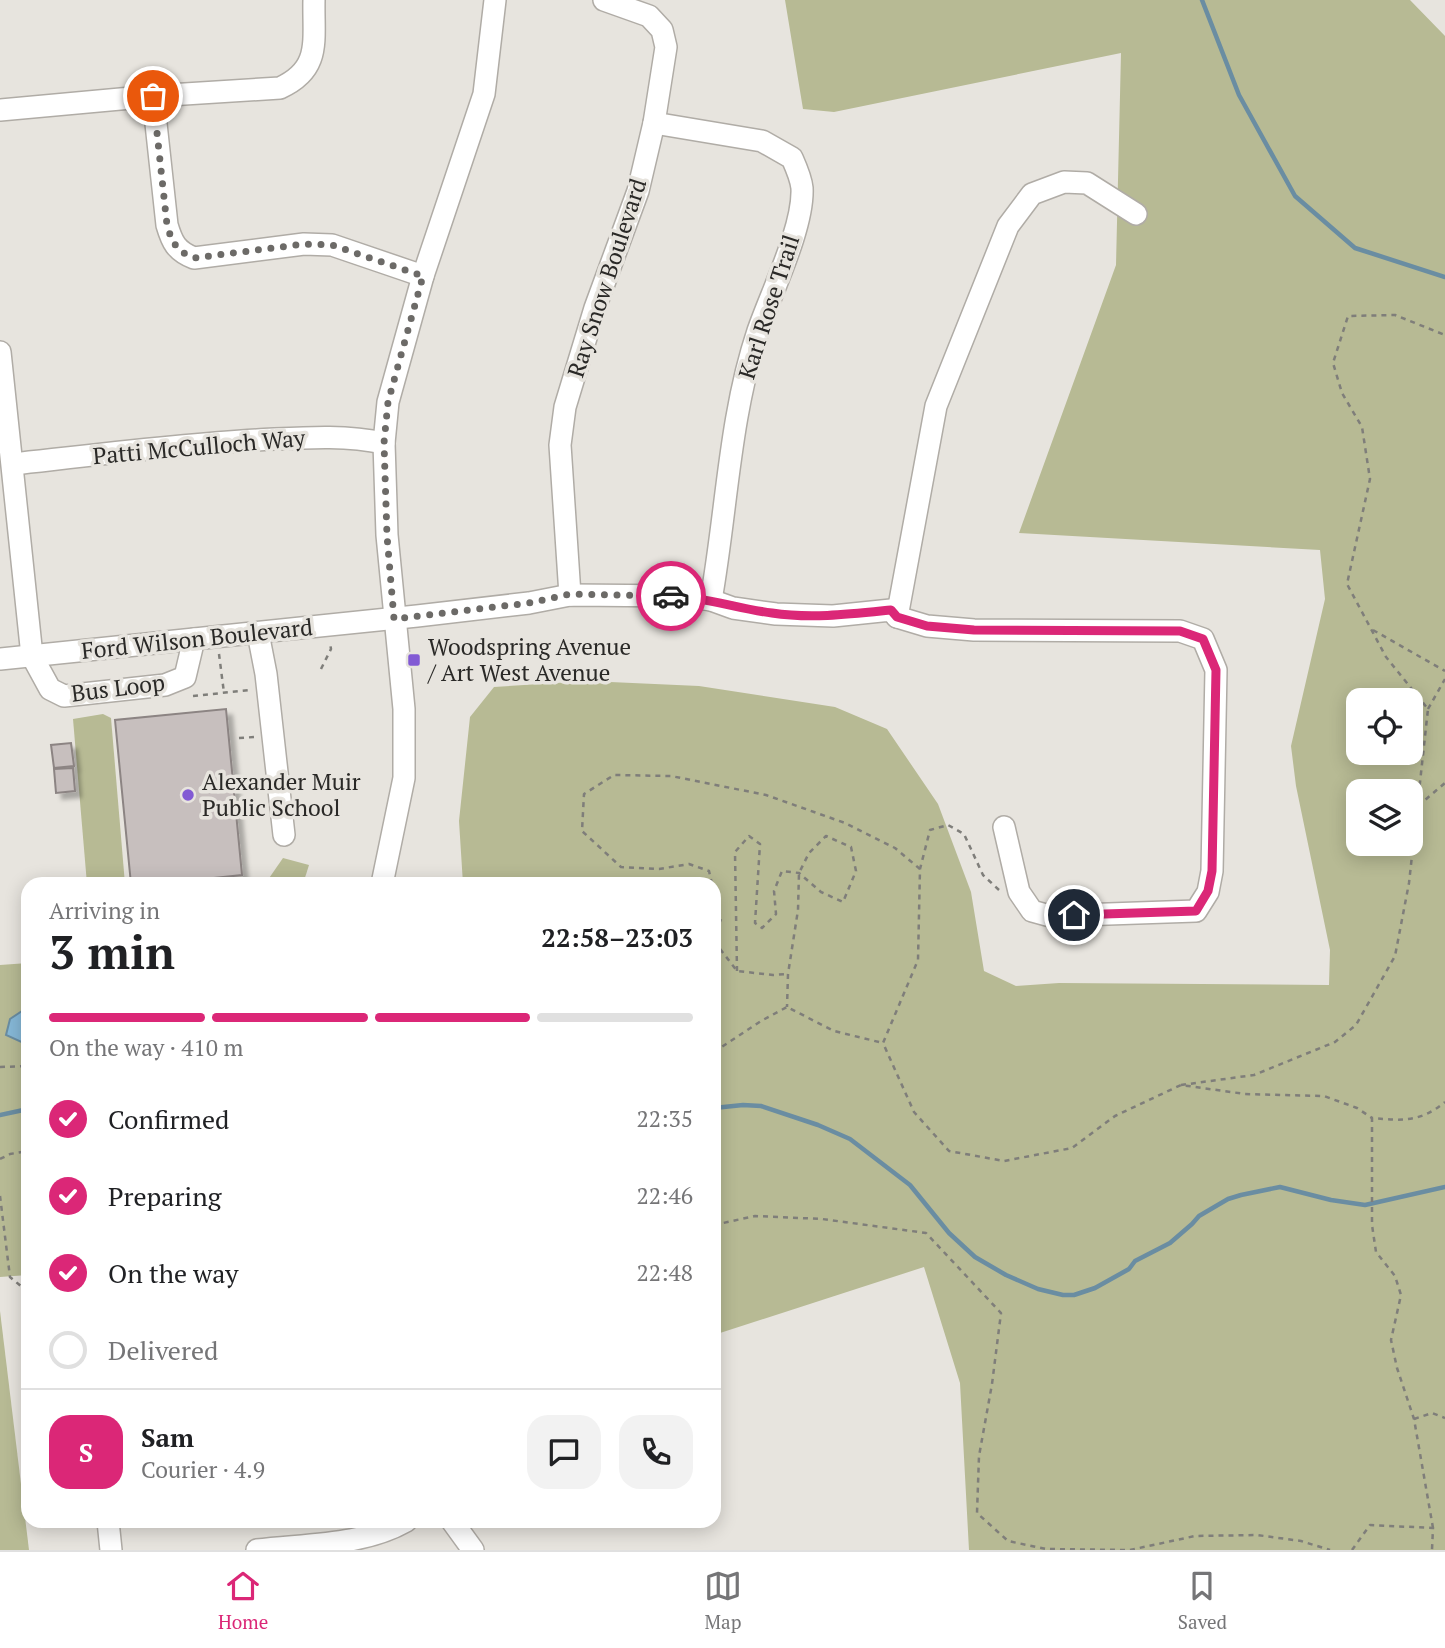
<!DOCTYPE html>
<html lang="en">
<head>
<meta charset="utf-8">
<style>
  :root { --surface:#fff; --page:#f2f2f2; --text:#202124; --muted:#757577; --line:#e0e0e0; --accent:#db2777 }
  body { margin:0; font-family:"PT Serif",serif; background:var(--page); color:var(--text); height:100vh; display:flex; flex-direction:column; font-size:26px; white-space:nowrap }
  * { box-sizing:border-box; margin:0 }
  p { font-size:23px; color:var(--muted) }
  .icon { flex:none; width:38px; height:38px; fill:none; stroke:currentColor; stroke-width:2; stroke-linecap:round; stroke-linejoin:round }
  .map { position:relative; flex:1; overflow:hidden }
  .details { position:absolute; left:21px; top:877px; width:700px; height:651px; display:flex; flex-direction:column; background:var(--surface); border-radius:21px; box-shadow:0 4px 18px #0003 }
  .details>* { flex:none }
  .fabs { position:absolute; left:1346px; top:688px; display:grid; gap:14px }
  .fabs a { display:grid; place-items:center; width:77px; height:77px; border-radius:14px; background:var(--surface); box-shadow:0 4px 18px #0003; font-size:35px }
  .pin { position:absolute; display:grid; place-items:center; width:60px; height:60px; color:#fff; margin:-30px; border:4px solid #fff; border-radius:50%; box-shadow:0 2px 7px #0007 }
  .courier { position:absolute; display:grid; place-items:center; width:70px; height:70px; margin:-35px; border:5px solid #db2777; border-radius:50%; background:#fff; color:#222; box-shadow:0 2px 9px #0007 }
  .overview em { font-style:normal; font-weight:700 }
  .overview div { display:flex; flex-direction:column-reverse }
  .overview { display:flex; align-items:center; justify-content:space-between; height:119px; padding:0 28px }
  h1 { font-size:46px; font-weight:700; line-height:52px }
  .bar { display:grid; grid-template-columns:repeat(4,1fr); gap:10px 7px; align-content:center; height:84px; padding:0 28px }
  .bar i { height:9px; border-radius:5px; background:var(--line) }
  .bar .active { background:var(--accent) }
  .bar p { grid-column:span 4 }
  .line { display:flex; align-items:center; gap:18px; padding:0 28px; border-top:2px solid var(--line) }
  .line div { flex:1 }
  .round { display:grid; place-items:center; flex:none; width:74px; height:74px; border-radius:21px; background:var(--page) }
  ol { padding:0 28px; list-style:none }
  li { display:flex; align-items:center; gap:21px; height:77px }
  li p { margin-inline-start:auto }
  li .icon { padding:7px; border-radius:50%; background:var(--accent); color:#fff; stroke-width:4 }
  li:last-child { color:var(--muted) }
  li i { width:38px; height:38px; border:4px solid var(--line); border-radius:50% }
  .tab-bar { display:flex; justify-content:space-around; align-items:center; height:98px; border-top:2px solid var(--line); background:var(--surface); font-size:19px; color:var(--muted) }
  .tab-bar a { display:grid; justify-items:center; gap:4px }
  .tab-bar .active { color:var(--accent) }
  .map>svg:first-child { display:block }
  .green { fill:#b7ba94; fill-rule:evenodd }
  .water { fill:#86b8d7; stroke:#6a8da2; stroke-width:2 }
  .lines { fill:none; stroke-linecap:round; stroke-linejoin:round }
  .stream { stroke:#6a8da2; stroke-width:4.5 }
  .building { fill:#c7bfbe; stroke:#8c8483; stroke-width:2; filter:url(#shadow) }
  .minor-casing { stroke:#b0aca6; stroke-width:24 }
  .path { stroke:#7f7e7a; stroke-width:2.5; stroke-dasharray:5 5; stroke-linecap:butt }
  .minor { stroke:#fff; stroke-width:21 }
  .done { stroke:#6c6a67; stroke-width:7; stroke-dasharray:0 12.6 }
  .route { stroke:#db2777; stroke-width:9 }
  .poi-dot { fill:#825ad4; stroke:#e7e4de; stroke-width:2.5 }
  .labels { text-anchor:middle; stroke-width:7; stroke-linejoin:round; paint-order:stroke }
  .street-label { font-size:23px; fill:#2a2927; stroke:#e7e4de }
  .poi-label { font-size:23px; fill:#2a2927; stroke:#e7e4de; text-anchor:start }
</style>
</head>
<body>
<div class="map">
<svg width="1445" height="1550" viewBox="0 0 1445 1550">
  <defs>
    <filter id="shadow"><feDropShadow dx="6" dy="6" stdDeviation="2" flood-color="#0004"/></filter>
  </defs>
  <rect width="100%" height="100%" fill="#e7e4de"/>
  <g class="green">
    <path d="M785,0H1410L1445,36V1550H969L960,1383L924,1267L720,1333L714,1328V884H463L459,821L470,717L494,687L588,681L699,686L835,707L887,729L938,804L971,892L984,971L1016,986L1059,983L1329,985L1330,950L1296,786L1291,746L1325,599L1320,550L1019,533L1116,265L1121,53L834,112L803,109ZM1358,700H1410V752H1358ZM1358,791H1410V844H1358Z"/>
    <path d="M103,714L111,718L125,884H87L73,719Z"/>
    <path d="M283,858L309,865L303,884H265Z"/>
    <path d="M28,963V1275L0,1277V965Z"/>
    <path d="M0,1311L29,1550H0Z"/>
  </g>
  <path class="water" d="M28,1007V1045L6,1035L10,1019Z"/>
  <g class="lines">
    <g class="stream">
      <path d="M1202,0L1239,95L1295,196L1355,248L1445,277"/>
      <path d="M714,1108L743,1105L761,1106L818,1125L850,1139L910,1185L949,1233L975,1257L1006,1275L1038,1289L1063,1295H1074L1095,1288L1129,1269L1135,1261L1170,1243L1192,1224L1199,1216L1228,1199L1241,1195L1280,1187L1331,1200L1365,1205L1445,1187"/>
      <path d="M0,1115L28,1109"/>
    </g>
  </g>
  <g class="building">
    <path d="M226,709L242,875L157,884H131L115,720Z"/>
    <path d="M71,743L74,766L54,768L51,745Z"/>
    <path d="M73,768L75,791L56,793L54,769Z"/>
  </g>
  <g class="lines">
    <defs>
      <g id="minor">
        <path d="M153,96L167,225C172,242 176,251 194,258L304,244L332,245L423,276"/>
        <path d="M0,110L153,96L280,88C322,69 313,40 314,0"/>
        <path d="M654,123L762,141L792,158C796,167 801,178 802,188C804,227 771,293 758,331C729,418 727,510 711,600"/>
        <path d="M0,352L32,656L50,689L64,696L165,685L185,677L194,639"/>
        <path d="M13,464C94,455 175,445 257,440C300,438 342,434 384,443"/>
        <path d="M570,595L560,445L565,407L595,308L638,191L654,123L666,47L662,30L649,16L604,0"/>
        <path d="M897,617L936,406L1008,226L1032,194L1064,182L1087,183L1136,214"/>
        <path d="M258,633L266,674L284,835"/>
        <path d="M0,659L417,616L529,603L570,595L684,596L711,600L733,608L776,614L833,616L891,610L897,617L927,626L974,630L1180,631L1203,639L1216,670L1212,871L1208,892L1196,911L1050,916L1032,911L1019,892L1004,827"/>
        <path d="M382,884L404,778V709L387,535L384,443L388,402L423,276L484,94L495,0"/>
        <path d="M108,1521L111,1550"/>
        <path d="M452,1521L473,1550"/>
        <path d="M257,1550C306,1544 362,1546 406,1521"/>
      </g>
    </defs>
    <use href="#minor" class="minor-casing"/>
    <g class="path">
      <path d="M1373,630L1445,671"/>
      <path d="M219,654L224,693"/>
      <path d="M321,669L331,649L330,643"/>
      <path d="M193,696L250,690"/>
      <path d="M1428,709L1445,679"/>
      <path d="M239,738L255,737"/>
      <path d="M1418,806L1445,783"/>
      <path d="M712,884L709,871L689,864L659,869L621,867L582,831L584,794L614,775L671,776L766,795L845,823L895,848L920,869"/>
      <path d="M714,890L721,919L714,938"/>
      <path d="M999,890L983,875L964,834L948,825L930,830L920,869L918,960L883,1043L914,1112L949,1151L1004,1161L1072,1148L1115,1116L1181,1085L1245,1094L1324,1096L1357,1108L1372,1118"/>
      <path d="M714,941L737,971L773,975L787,974"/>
      <path d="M737,971L735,852L749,836L760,844L755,923L762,928L776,914L774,891L782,871L799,873L821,892L843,902L856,871L851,847L826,836L809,853L799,873L798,910L788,974L787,1007"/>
      <path d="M714,1052L761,1021L787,1007L834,1031L883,1043"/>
      <path d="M0,1067L28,1066"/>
      <path d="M1181,1085L1254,1075L1335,1042L1356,1025L1395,956L1409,883L1428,709L1386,657L1347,584L1370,479L1362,427L1342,393L1333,363L1348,316L1395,315L1445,335"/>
      <path d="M0,1159L10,1154L28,1151"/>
      <path d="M0,1196L10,1277L28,1292"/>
      <path d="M714,1225L755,1216L822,1219L926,1233L1001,1313L992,1384L979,1456L977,1513L1008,1541L1046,1549L1130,1550L1195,1536L1257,1535L1301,1541L1330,1550"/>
      <path d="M1414,1419L1432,1413L1445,1418"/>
      <path d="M1433,1528L1414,1419L1397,1368L1391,1340L1401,1295L1395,1276L1376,1252L1372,1225V1118C1402,1121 1421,1122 1445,1102"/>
      <path d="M1352,1550L1370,1525L1433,1528L1432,1550"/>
    </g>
    <use href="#minor" class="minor"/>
  </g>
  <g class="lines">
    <path class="done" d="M153,96L167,225C172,242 176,251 194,258L304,244L332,245L423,276L388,402L384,443L387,536L394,619L529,603L570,594L671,596"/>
    <path class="route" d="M671,596C706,597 738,609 772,613C811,619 852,614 891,610L897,617L927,626L974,630L1180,631L1203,639L1216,670L1212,871L1208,891L1196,911L1074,915"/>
  </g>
  <g class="poi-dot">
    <rect x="407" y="653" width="14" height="14" rx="3.5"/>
    <circle cx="188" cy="795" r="7"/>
  </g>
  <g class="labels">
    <g class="street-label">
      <text transform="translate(607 278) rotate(-72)" y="8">Ray Snow Boulevard</text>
      <text transform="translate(769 307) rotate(-72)" y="8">Karl Rose Trail</text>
      <text transform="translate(199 447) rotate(-5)" y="8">Patti McCulloch Way</text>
      <text transform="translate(197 639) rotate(-6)" y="8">Ford Wilson Boulevard</text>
      <text transform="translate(118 688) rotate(-7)" y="8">Bus Loop</text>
    </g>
    <g class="poi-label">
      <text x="428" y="655">Woodspring Avenue<tspan x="428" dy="26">/ Art West Avenue</tspan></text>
      <text x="202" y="790">Alexander Muir<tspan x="202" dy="26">Public School</tspan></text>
    </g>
  </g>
</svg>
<div class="fabs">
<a><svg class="icon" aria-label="locate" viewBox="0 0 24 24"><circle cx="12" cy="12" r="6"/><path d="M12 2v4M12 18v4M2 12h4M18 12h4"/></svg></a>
<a><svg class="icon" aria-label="layers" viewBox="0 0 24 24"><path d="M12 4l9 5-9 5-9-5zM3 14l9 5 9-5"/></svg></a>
</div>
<div class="pin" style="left:153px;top:96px;background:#ea580c"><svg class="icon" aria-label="bag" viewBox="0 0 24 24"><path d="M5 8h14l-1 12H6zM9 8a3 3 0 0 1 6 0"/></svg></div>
<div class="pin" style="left:1074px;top:915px;background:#1f2937"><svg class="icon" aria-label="home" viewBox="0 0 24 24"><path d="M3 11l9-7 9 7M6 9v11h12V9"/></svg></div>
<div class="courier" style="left:671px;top:596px"><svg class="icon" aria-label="car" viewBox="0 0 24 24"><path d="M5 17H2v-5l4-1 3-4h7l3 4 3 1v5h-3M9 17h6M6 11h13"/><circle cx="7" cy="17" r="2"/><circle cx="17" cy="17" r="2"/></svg></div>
<section class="details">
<div class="overview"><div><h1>3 min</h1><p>Arriving in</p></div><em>22:58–23:03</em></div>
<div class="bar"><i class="active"></i><i class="active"></i><i class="active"></i><i></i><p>On the way · 410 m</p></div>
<ol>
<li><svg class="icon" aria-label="check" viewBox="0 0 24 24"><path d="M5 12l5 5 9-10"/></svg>Confirmed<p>22:35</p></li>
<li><svg class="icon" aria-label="check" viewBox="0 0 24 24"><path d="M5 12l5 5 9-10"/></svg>Preparing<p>22:46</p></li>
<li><svg class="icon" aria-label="check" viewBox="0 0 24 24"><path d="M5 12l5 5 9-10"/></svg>On the way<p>22:48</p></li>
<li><i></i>Delivered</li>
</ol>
<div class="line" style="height:126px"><b class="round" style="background:var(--accent);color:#fff">S</b><div><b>Sam</b><p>Courier · 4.9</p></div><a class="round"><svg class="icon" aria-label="chat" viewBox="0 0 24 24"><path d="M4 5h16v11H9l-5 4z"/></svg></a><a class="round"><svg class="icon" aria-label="phone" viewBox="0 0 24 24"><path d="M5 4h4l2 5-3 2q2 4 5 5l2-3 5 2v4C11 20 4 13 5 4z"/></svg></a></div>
</section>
</div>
<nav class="tab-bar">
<a class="active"><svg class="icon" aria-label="home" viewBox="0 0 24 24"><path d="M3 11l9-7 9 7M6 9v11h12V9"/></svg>Home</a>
<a><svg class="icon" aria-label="map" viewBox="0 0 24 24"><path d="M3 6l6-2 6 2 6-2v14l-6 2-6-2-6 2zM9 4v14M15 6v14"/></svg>Map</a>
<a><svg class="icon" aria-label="saved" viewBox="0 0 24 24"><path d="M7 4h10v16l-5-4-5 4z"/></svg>Saved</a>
</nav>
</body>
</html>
